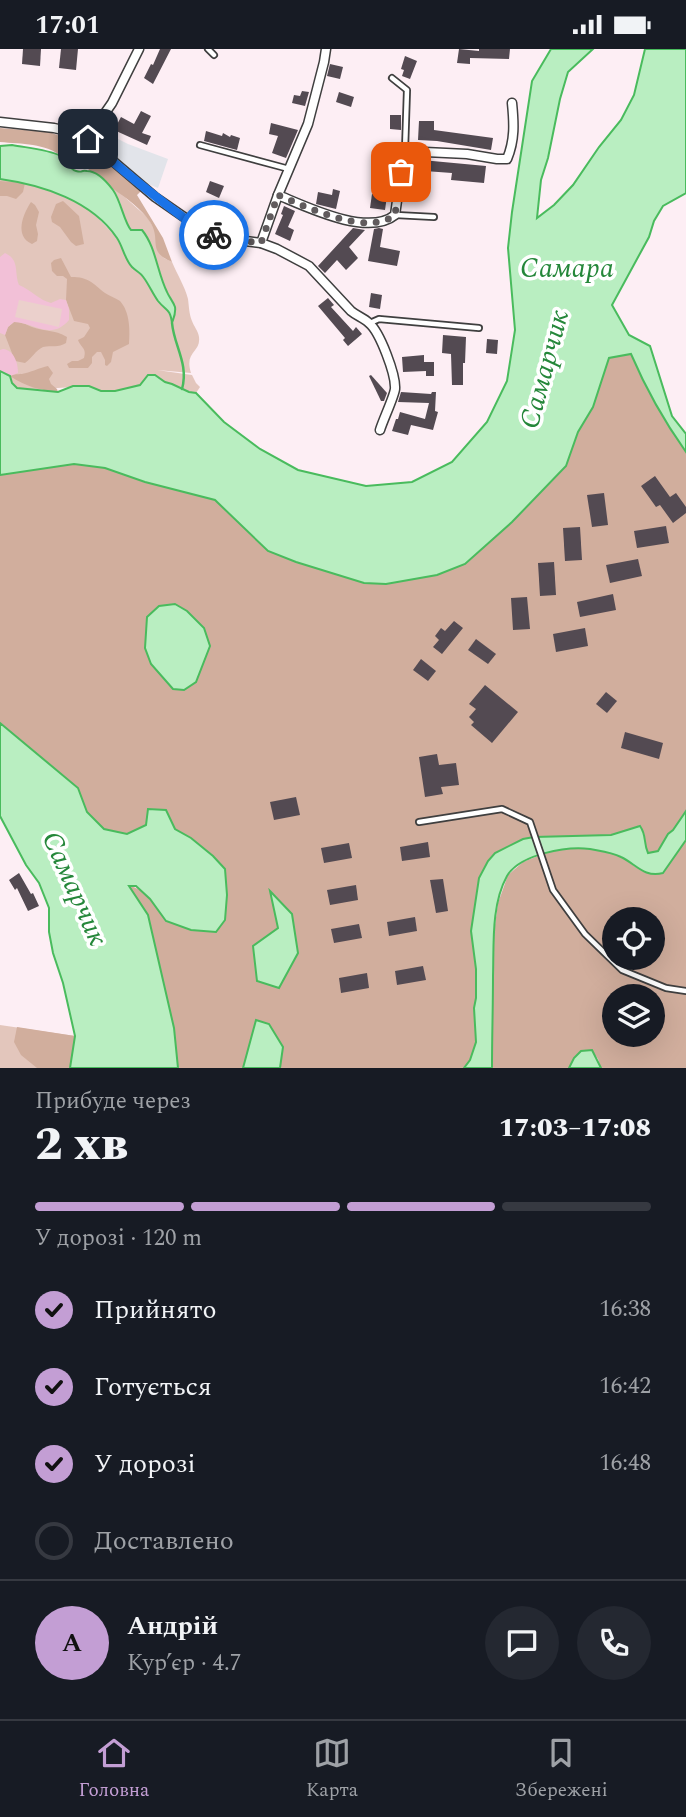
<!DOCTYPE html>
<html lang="uk">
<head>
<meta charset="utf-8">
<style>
  :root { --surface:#171b24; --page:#242831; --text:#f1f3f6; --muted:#9ea1a6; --line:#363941; --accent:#c39ed4 }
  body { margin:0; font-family:Spectral,serif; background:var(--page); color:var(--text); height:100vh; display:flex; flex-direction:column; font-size:26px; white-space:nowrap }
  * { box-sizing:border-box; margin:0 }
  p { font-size:23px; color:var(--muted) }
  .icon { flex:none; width:38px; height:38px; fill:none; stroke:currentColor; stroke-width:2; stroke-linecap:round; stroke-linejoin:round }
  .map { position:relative; height:1019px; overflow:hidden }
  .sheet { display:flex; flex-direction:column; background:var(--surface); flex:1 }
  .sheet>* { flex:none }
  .controls { position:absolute; left:602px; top:858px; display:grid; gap:14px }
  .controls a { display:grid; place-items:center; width:63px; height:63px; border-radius:50%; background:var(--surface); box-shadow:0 7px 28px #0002; font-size:35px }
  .pin { position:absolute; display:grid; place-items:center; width:60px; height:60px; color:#fff; margin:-30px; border-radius:14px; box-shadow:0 4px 10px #0006 }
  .courier { position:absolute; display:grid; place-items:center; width:70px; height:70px; margin:-35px; border:5px solid #1a73e8; border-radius:50%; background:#fff; color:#222; box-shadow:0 2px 9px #0007 }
  .headline em { font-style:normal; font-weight:800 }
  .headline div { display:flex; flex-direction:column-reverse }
  .headline { display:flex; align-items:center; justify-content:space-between; height:119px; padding:0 35px }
  h1 { font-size:46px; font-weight:800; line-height:52px }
  .bar { display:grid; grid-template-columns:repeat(4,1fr); gap:10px 7px; align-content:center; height:84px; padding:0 35px }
  .bar i { height:9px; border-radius:5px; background:var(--line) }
  .bar .current { background:var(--accent) }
  .bar p { grid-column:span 4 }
  .line { display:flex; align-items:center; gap:18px; padding:0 35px; border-top:2px solid var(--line) }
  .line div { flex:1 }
  .round { display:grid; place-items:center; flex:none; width:74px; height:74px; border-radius:37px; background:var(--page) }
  ol { padding:0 35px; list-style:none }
  li { display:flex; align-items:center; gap:21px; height:77px }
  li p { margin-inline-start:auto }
  li .icon { padding:7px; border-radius:50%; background:var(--accent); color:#111; stroke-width:4 }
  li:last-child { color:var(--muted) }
  li i { width:38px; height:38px; border:4px solid var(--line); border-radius:50% }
  .status { display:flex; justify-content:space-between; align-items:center; height:49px; padding:0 35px; background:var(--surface); direction:ltr }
  .status svg { height:19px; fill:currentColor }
  .dock { display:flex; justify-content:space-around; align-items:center; height:98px; border-top:2px solid var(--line); background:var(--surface); font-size:19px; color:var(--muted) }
  .dock a { display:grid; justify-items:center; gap:4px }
  .dock .current { color:var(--accent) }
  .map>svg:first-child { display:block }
  .industrial { fill:#e2e4ea }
  .green { fill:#e3c6bc }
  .forest { fill:#d1ae9d; fill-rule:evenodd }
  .sand { fill:#f2c0d7 }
  .pitch { fill:#ebd0cc }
  .water { fill:#b9eec1; stroke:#49bb5d; stroke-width:2 }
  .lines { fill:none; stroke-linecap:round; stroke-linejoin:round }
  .stream { stroke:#49bb5d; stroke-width:2.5 }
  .building { fill:#534a52 }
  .service-casing { stroke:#3f3f3f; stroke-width:8 }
  .minor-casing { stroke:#3f3f3f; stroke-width:11 }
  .service { stroke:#fff; stroke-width:4.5 }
  .minor { stroke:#fff; stroke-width:8 }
  .done { stroke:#605b5d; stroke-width:7; stroke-dasharray:0 12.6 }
  .route { stroke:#1a73e8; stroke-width:9 }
  .labels { text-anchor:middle; stroke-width:7; stroke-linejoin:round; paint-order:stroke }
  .water-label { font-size:28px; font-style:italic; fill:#25873a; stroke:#fff }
</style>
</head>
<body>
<div class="status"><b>17:01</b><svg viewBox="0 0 49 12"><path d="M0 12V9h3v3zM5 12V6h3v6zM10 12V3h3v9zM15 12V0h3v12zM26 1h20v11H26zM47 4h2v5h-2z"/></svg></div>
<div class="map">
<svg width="686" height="1019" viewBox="0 0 686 1019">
  <rect width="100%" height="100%" fill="#fdeef4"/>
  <path class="industrial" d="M108,85L128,95L168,110L158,139L143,133L98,97Z"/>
  <g class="green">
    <path d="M0,130L34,136L78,153L97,168L116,188L131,217L142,226L160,254L166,259L171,264V272C172,270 175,262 175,261C176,253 168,246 166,240C158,221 155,197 142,181H131L127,177L120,153L112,140L119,143L148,169L155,181L156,189L164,209L172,213C177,225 185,238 188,250C189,257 189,265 192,272C194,278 198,281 199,288C201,304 184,302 191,324L157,321L192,326L196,334L200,338L196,344C186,343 162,333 155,326L144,330L140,336L115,342H101L89,337L26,341L17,339L3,322H0Z"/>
    <path d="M0,976L75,987L70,1019H0Z"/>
  </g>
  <g class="forest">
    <path d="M0,79L49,83L71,91C72,99 70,103 63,108C45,94 22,95 0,93Z"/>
    <path d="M83,97H90L124,128L143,140L137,146L163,189L172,213C146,202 162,191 150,173C143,161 125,148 113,140C108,137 106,132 101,128C98,125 95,125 92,123C85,118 82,113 73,111Z"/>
    <path d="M0,132L25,134L23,143L16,150L7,147H0Z"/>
    <path d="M63,152L79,167L84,195L76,197L71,193L60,178L52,173L51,168L56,155Z"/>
    <path d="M31,153L35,156L39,163L36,176L38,185L37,192L32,195C14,187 23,165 31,153Z"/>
    <path d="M61,209L71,228C89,228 92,234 105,244C109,247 116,249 120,252C130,263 130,281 129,295L113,303L111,313L107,317L105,316V311L101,303H97L92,308V314L88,319H69L67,315L72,312H78L84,309C87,299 81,299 78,291L84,288L90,279L88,275L74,272L66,251L67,230L63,227H57L52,222L51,214L54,211Z"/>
    <path d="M14,273C22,273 25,275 32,278C45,283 54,280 67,288L66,294C58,299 52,296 43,298C36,301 31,310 25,314L15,312L5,286L8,278Z"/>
    <path d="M631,305C646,340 664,372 686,403V762L673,781L668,785L659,802L649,804L644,795L640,777L611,786L534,788L523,790L471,882L476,920V949L474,959L476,993L470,1011L464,1019H280L283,998L256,972L243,1019H178L174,979L148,866L128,837C145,838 156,859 166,872L225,871L227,846L225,820L213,807L191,789L175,780L146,776L127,785L104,780L87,763L78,739L0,674V426L74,415L105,419L145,433L215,451L268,502L364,534L465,515L512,473L566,417L578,383L593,358L609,309Z"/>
    <path d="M48,317L53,324L49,330L51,335L57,340L58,343C40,341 26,338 10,327C17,324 20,326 26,324C34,322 39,319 48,317Z"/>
    <path d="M686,791V1019H601L598,1010L592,1001L581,1002L574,1009L569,1019H491L494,883L498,854L508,826L523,813L548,803L576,798L604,802L622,808L637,819L685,793ZM614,870H653V908H614ZM614,947H653V985H614Z"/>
    <path d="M17,978L75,987L70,1019H37L21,1006L14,993Z"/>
  </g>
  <g class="sand">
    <path d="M5,204C20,211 14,223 19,236C31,241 39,251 51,254L60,250L66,251L69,260V271C51,292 35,274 14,273L8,278L5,286L0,284V208Z"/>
    <path d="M3,300C14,301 18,314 18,324L10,327L0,322V301Z"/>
  </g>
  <path class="pitch" d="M19,251L62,260L59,278L15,268Z"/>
  <g class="water">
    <path d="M551,0H593L568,23L560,50L548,109L541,131L537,169L554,156L573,136L599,98L621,71L634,46L645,0H686V144L663,157L654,172L649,188L612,256L629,286L650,297L672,367L686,385V403C664,372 646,340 631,305L609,309L593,358L578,383L566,417L512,473L465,515L437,526L386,535L364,534L296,513L268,502L215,451L145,433L105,419L74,415L0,426V322L10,327L12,334L17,339L58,343L73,337H89L101,342H115L140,336L148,326H155L165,333L172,335L189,343L196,344L224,373L260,400L298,421L366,437L412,433L452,413L487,373L507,332L515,281L508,199L512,163L532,32Z"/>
    <path d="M12,96C28,99 47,100 61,107C68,111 68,120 76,122C84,124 79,121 87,122C97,122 107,133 113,141C121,152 124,173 131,181H142C156,198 157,223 167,243C169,248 173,252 175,258C176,264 174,268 172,274C170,259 166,262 158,252C153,245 149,236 144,229C141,224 136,222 132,218C125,211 123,198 117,189C92,152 43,136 0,130V97Z"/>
    <path d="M175,555L187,562L204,579L210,597L196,633L184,641L173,640L151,615L145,599L147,568L159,557Z"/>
    <path d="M0,674L78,739L87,763L104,780L127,785L146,776L148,760L166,761L175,780L191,789L213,807L225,820L227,846L225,871L216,883L191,881L166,872L150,850L136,837H129L148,866L174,979L178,1019H70L75,987L63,934L53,904L49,883V859L39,834L26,816L0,767Z"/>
    <path d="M686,762V791L663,824C644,829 636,815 621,808C611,803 600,802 590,800C567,797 520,805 507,827C491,856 494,895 493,927C493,957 492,987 492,1018L491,1019H464L470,1011L476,993L474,959L476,949V920L471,882L479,829L488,812L495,804L523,790L534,788L611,786L640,777C647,787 643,793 648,804L658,802L668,785L673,781Z"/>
    <path d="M270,842L292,865L298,904L279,939L257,932L253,897L278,879Z"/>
    <path d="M256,971L269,975L283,998L280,1019H243Z"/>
    <path d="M592,1001L601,1019H569L574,1009L581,1002Z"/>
  </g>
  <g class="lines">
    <path class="stream" d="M172,274C174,297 189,315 182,340"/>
  </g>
  <g class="building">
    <path d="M23,0H41L40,17L22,15Z"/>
    <path d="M61,0H78L76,21L59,19Z"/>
    <path d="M160,0H171L153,35L144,29L151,15L153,16Z"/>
    <path d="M459,0L479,2V0H510L509,10L470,9V15L457,14Z"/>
    <path d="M405,7L417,12L410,30L402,27L404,21L401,20Z"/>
    <path d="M330,15L343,18L340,30L327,27Z"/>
    <path d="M302,42L309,43L305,57L292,54L294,46L300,47Z"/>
    <path d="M339,43L354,48L351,58L336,53Z"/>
    <path d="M141,62L151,67L142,84L151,87L147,96L114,81L121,68L134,75Z"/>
    <path d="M390,66H401V81L390,80Z"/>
    <path d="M419,72H434V81L493,89L491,101L437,92L418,91Z"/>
    <path d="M271,74L298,81L286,109L272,104L278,87L269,85Z"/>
    <path d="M206,82L222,87L223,84L230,88L231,86L240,89L237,101L204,92Z"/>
    <path d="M383,98L396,99L395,109H389L388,122L394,123L393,136L383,135V130L380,129Z"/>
    <path d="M411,110L486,117L484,134L451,131L452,124L411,121Z"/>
    <path d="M210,132L224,137L219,149L206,143Z"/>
    <path d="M333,140L340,142L336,160L316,155L318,143L332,146Z"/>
    <path d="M372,145L387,147L385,161L370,159Z"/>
    <path d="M284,157L295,162L288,178L294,181L290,192L275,185L283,166L281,165Z"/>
    <path d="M353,179L365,181L349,198L358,209L346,221L337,211L325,224L318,217Z"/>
    <path d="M379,179L383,180L380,198L400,202L397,217L368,212L374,180Z"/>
    <path d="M371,244L382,246L380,260L369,258Z"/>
    <path d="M328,249L334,256L331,258L353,282L356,278L362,285L348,297L343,291L345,289L318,257Z"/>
    <path d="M443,286L466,288L465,314H463V336H452L451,305L442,304Z"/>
    <path d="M487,290L498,291L497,305L486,304Z"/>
    <path d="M424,306V313H434V327H426V322L403,323L402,308Z"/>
    <path d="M371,326L387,344L384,352H381L369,327Z"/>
    <path d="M401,343L431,345L432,343H436L435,362L438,363L433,381L411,376L408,386L392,382L396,370H398L400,363L425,370L429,354L398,353Z"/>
    <path d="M655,427L670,448L676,444L686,458V464L673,474L660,456L656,458L641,437Z"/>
    <path d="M604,444L608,476L592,478L587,446Z"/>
    <path d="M666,477L669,494L637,499L634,482Z"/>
    <path d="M580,478L582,511L565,512L563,479Z"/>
    <path d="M638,510L642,527L610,534L606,516Z"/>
    <path d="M554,513L556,546L540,547L538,514Z"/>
    <path d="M613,545L616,561L580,568L577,553Z"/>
    <path d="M527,548L530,580L513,581L511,549Z"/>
    <path d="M454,572L463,579L442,605L433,598L439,591L435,587L441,579L445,582Z"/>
    <path d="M585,579L588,597L556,603L553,585Z"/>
    <path d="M476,590L496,605L488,615L468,601Z"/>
    <path d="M421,610L436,622L428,632L413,621Z"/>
    <path d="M485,636L518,663L492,694L471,676L474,673L469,668L476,660L469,655Z"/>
    <path d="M606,643L617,652L607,664L596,655Z"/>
    <path d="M625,683L663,694L659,710L621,699Z"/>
    <path d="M437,705L439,716L456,714L459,736L441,738L443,745L425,748L419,708Z"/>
    <path d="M296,748L300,766L274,771L270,753Z"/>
    <path d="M428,793L430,808L402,812L400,798Z"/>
    <path d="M349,794L352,809L324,814L321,799Z"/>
    <path d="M19,824L31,845L33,844L39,857L28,862L17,839L15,841L9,831Z"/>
    <path d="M443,830L448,862L436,864L430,831Z"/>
    <path d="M356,836L358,851L330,856L327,841Z"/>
    <path d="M415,868L417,882L389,887L387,873Z"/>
    <path d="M359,875L362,889L334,894L331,880Z"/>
    <path d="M423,917L426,931L397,936L395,922Z"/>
    <path d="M367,924L369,939L341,944L339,929Z"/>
  </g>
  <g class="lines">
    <defs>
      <g id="service">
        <path d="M208,0L214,6"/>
        <path d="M392,29L407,41L405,101"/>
        <path d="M200,96L289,120"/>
        <path d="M396,166L434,168"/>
        <path d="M370,274L379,270L479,279"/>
        <path d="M419,773L502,760L530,773L553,841L585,885L622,921L666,939L686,942"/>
      </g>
      <g id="minor">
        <path d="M0,73L54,79L67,82L87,90L155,148L207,184L230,190L261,194L277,200L309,217L351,262C357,267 364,269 369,274C380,283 396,326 395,340C394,348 383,371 380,381"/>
        <path d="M87,90L112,54L139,0"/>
        <path d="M278,146C307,158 368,188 395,166L404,102L467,105L497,110H507C515,91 514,74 512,54"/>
        <path d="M261,194L278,146L308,75L324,13L326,0"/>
      </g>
    </defs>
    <use href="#service" class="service-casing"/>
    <use href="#minor" class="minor-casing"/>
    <use href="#service" class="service"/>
    <use href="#minor" class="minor"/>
  </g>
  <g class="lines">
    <path class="done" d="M214,186L230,190L261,194L278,146C307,158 367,188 395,166L401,123"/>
    <path class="route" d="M88,90C114,115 143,138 172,160C185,169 198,182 214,186"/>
  </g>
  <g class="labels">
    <g class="water-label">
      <text x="567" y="228">Самара</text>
      <text transform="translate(543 320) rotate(-75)" y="10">Самарчик</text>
      <text transform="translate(76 839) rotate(66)" y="10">Самарчик</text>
    </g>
  </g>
</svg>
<div class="controls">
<a><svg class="icon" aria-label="locate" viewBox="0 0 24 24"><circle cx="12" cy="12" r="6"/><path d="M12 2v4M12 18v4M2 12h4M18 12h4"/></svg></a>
<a><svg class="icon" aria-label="layers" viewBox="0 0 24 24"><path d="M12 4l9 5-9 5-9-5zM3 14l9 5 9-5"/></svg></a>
</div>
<div class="pin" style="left:401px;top:123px;background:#ea580c"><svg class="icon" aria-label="bag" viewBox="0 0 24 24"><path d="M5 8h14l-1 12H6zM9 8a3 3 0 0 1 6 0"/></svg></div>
<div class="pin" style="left:88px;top:90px;background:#1f2937"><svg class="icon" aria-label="home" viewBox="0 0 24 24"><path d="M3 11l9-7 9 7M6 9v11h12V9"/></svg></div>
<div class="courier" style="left:214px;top:186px"><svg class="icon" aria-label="bike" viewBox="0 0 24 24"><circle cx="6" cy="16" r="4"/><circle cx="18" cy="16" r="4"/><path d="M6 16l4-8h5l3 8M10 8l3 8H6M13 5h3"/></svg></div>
</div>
<section class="sheet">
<div class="headline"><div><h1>2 хв</h1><p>Прибуде через</p></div><em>17:03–17:08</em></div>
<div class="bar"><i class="current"></i><i class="current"></i><i class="current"></i><i></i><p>У дорозі · 120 m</p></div>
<ol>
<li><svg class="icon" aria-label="check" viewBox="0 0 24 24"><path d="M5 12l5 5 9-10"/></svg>Прийнято<p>16:38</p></li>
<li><svg class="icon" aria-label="check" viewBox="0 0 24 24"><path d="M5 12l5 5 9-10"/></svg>Готується<p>16:42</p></li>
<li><svg class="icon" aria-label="check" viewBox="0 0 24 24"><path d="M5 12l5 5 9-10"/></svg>У дорозі<p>16:48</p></li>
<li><i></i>Доставлено</li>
</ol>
<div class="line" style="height:126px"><b class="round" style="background:var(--accent);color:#111">А</b><div><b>Андрій</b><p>Кур’єр · 4.7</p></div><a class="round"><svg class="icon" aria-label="chat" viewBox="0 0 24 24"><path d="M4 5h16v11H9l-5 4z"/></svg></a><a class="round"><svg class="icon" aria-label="phone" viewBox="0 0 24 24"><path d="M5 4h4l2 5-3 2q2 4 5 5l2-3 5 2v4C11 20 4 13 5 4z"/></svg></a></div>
</section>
<nav class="dock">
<a class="current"><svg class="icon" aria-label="home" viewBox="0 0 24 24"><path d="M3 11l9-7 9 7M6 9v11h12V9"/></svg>Головна</a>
<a><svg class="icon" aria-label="map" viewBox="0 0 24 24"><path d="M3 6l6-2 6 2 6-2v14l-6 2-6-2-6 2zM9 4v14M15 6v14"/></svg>Карта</a>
<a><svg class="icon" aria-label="saved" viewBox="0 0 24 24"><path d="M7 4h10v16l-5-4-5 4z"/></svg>Збережені</a>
</nav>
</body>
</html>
